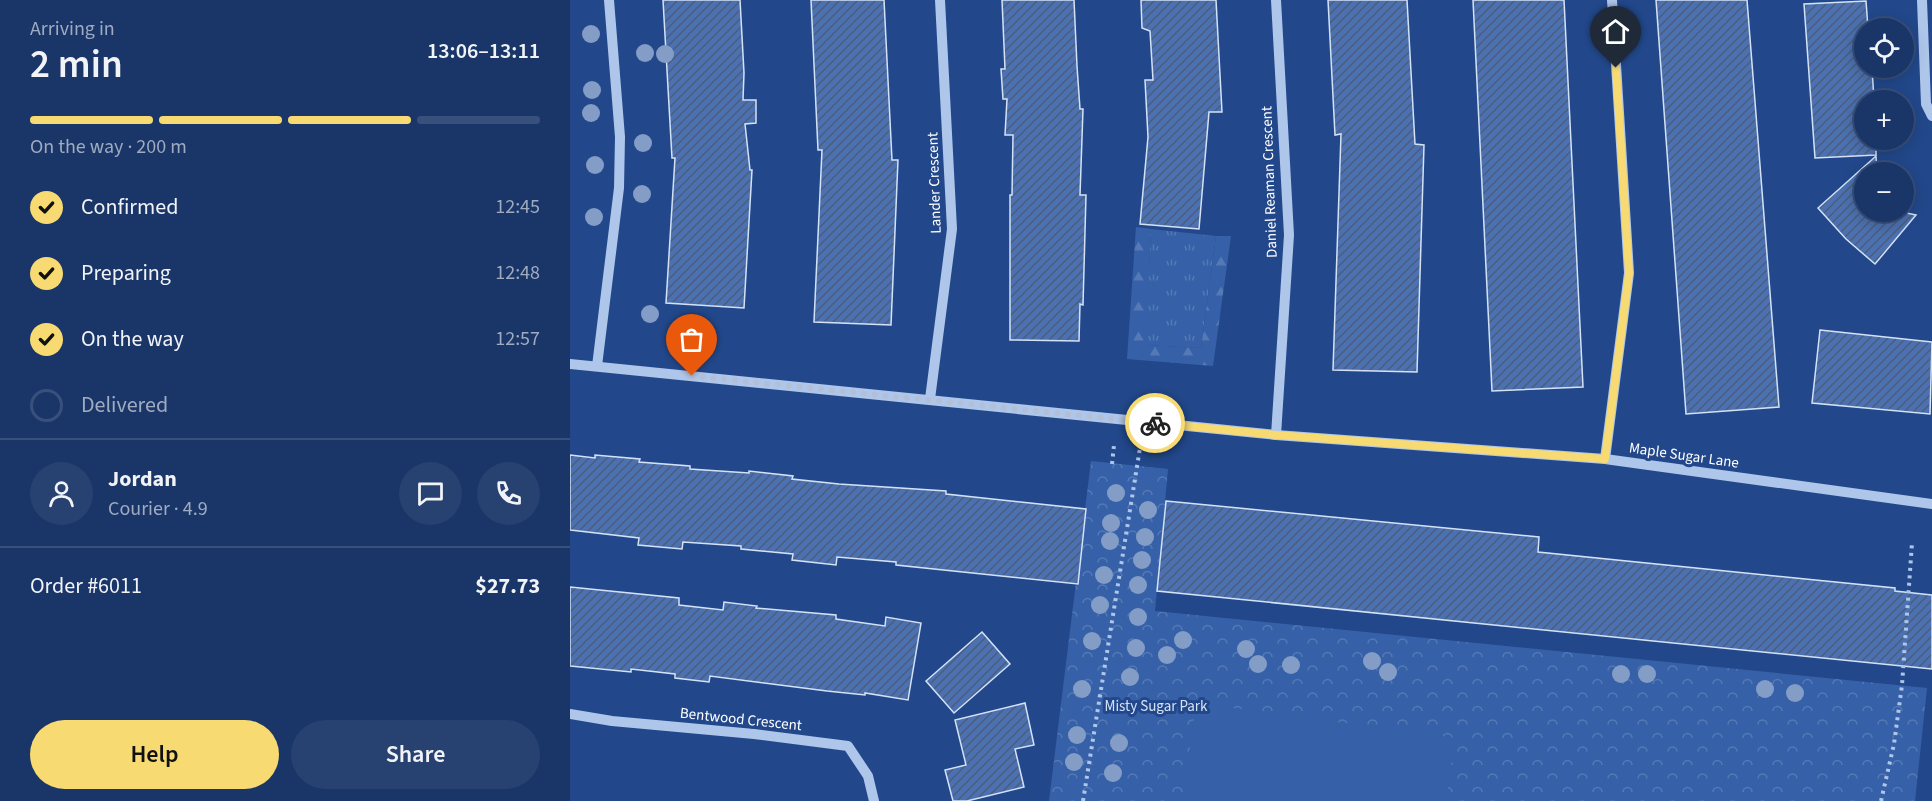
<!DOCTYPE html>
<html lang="en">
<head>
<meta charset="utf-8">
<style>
  :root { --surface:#1a3668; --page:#274171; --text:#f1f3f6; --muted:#9fabc0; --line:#38507c; --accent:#f7da71 }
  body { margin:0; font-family:"Source Sans 3",sans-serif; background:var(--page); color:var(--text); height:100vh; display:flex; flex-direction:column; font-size:22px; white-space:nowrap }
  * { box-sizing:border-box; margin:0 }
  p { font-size:20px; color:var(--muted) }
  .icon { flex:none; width:33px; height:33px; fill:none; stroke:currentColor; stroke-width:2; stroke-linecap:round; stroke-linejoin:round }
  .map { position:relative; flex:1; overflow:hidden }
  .drawer { display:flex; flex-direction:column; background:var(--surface); width:570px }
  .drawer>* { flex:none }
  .tools { position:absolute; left:1284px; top:18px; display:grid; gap:12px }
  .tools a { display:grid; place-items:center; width:60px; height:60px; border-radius:50%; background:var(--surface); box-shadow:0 3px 15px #0003,0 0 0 2px var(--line); font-size:30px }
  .pin { position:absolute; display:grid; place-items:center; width:51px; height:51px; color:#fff; margin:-62px -26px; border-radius:50% 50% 50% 0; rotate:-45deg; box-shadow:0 0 6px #0007 }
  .pin .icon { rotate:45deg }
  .courier { position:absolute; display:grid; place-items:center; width:60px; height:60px; margin:-30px; border:4px solid #f7da71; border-radius:50%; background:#fff; color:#222; box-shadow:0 2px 8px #0007 }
  .summary em { font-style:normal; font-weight:600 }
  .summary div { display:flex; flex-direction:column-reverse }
  .summary { display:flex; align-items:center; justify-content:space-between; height:102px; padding:0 30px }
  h1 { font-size:39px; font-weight:600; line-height:45px }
  .bar { display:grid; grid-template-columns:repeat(4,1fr); gap:9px 6px; align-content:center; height:72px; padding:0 30px }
  .bar i { height:8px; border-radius:4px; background:var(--line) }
  .bar .on { background:var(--accent) }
  .bar p { grid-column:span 4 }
  .line { display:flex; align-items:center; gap:15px; padding:0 30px; border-top:2px solid var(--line) }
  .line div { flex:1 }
  .round { display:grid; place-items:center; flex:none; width:63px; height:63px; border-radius:32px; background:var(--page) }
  ol { padding:0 30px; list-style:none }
  li { display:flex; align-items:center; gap:18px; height:66px }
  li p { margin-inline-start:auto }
  li .icon { padding:6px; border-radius:50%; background:var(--accent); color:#111; stroke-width:4 }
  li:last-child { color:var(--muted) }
  li i { width:33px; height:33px; border:3px solid var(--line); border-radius:50% }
  .primary-button { display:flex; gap:12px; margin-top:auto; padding:12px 30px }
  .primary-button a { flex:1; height:69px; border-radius:36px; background:var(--accent); color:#111; font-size:24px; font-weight:600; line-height:69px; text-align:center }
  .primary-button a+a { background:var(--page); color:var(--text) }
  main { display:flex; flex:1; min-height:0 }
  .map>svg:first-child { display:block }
  .grass { fill:url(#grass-tufts) }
  .forest { fill:url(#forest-firs) }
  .park { fill:url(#park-crowns) }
  .pitch { fill:#3661a8 }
  .building { fill:url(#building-hatch); stroke:#d4e2f8; stroke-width:1.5 }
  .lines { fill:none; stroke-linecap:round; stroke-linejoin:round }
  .path { stroke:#afc6eb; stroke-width:4; stroke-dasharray:3 4.5; stroke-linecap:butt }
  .minor { stroke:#afc6eb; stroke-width:10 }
  .tree { fill:#849dc7 }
  .done { stroke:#b2bfd6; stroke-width:6; stroke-dasharray:0 10.8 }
  .route { stroke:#f7da71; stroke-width:8 }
  .labels { text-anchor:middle; stroke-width:6; stroke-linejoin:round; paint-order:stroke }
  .street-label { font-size:15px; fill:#fff; stroke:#22488b }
  .park-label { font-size:15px; fill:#d4e2f8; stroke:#22488b }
</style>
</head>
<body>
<main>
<section class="drawer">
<div class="summary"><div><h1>2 min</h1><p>Arriving in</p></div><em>13:06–13:11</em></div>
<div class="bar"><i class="on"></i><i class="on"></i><i class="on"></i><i></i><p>On the way · 200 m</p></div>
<ol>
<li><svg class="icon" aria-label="check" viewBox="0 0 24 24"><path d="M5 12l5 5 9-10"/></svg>Confirmed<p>12:45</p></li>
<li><svg class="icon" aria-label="check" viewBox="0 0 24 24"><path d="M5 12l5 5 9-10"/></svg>Preparing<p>12:48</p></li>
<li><svg class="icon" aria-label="check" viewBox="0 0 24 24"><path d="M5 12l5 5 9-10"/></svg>On the way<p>12:57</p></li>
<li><i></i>Delivered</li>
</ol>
<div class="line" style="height:108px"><a class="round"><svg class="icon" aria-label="person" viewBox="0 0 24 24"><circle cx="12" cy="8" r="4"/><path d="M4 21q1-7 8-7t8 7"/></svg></a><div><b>Jordan</b><p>Courier · 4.9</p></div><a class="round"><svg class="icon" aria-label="chat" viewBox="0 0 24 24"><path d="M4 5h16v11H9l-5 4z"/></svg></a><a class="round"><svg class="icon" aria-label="phone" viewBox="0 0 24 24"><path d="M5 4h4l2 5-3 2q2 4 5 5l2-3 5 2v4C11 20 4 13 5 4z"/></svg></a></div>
<div class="line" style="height:78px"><div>Order #6011</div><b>$27.73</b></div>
<div class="primary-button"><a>Help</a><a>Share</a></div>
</section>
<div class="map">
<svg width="1362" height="801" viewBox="0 0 1362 801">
  <defs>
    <pattern id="grass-tufts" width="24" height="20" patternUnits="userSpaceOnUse" patternTransform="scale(1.5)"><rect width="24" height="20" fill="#3661a8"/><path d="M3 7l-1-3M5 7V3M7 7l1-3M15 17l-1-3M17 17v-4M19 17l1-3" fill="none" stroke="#5479b5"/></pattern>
    <pattern id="forest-firs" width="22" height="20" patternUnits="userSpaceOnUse" patternTransform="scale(1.5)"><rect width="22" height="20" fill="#3661a8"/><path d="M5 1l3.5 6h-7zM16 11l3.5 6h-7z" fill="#5479b5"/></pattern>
    <pattern id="park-crowns" width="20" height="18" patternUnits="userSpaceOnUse" patternTransform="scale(1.5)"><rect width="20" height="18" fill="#3661a8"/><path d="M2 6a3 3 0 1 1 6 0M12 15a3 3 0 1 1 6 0" fill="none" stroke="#5479b5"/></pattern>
    <pattern id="building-hatch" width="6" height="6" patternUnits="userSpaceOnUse" patternTransform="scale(1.5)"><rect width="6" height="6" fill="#4b71b2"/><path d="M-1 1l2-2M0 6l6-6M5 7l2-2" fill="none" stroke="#4c5d7a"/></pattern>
  </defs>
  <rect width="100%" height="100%" fill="#22488b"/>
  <path class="grass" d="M581,229L646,236L631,348L575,345Z"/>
  <path class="forest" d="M566,227L581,229L576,345L631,348L646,236H661L643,366L557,359Z"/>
  <path class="park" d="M521,461L598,469L585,611L1357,688L1345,801H479Z"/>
  <path class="pitch" d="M626,703L885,738L876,801H613Z"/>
  <g class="building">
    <path d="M93,0H170L174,73L173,100H186V123L175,124L180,170H182L174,308L96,303L105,158H102Z"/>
    <path d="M241,0H314L322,160H328L321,325L244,322L252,150H248Z"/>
    <path d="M432,0H504L507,66L510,109H513L510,195H516L513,305L510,304L509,341L440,340V195H442L443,135H435L437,99H433L431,69H435Z"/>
    <path d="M571,0H646L652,112H639L629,229L570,224L578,137L575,80H583L580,31L572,28Z"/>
    <path d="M758,0H837L845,144L854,145L847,372L763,370L771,134L765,135Z"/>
    <path d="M903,0H994L1013,387L922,391Z"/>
    <path d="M1086,0H1177L1209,407L1116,414Z"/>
    <path d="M1296,1L1298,28H1294V68H1302L1304,100H1294V140H1306V155L1245,158L1234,4Z"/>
    <path d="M1306,156L1307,172H1294V212H1332L1346,215L1305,264L1276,239L1248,208Z"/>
    <path d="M1250,330L1362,342L1360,414L1242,403Z"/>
    <path d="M0,455L25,458V455L70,459L69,462L120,466V469L179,473V471L223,476L222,479L269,484L376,491V494L516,509L508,584L326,565V562L267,557L266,565L222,560L223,554L171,549V546L113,542L112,549L68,545L69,538L0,530Z"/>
    <path d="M596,501L969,537L968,552L1325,588V591L1362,595V669L587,591Z"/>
    <path d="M0,587L109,598V605L153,610L154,602L187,606L186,608L266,615V619L315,626L316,617L351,623L338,700L295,693V695L257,691L140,676L139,682L105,678V674L61,669V672L0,666Z"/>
    <path d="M412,632L440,664L384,713L356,681Z"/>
    <path d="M455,703L464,745L445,749L454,787L397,801H383L375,770L396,765L385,720Z"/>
  </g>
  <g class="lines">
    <g class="path">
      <path d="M542,464L544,445"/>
      <path d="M513,801L570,448"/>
      <path d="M1311,801L1324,744L1332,685L1342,543"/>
    </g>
    <g class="minor">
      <path d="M706,0L719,235L706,435"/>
      <path d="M1352,0L1356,104L1362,116"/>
      <path d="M0,364L706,435L1035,459L1362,504"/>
      <path d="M27,366L49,188L50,137L39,0"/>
      <path d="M360,399L382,229L370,0"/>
      <path d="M1035,459L1059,273L1042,0"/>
      <path d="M0,714L42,721L184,734L278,746L298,776L304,801"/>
    </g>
  </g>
  <g class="tree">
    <circle cx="21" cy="34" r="9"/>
    <circle cx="75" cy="53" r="9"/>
    <circle cx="95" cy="54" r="9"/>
    <circle cx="22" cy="90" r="9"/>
    <circle cx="21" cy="113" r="9"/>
    <circle cx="73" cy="143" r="9"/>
    <circle cx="25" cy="165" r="9"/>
    <circle cx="72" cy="194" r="9"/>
    <circle cx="24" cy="217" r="9"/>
    <circle cx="80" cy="314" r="9"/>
    <circle cx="546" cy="493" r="9"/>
    <circle cx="578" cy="510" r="9"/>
    <circle cx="541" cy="523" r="9"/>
    <circle cx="575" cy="537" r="9"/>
    <circle cx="540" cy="541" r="9"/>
    <circle cx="572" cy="560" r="9"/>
    <circle cx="534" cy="575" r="9"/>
    <circle cx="568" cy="585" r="9"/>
    <circle cx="530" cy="605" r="9"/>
    <circle cx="568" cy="617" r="9"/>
    <circle cx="613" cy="640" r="9"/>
    <circle cx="522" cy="641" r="9"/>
    <circle cx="566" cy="648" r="9"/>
    <circle cx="676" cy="649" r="9"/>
    <circle cx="597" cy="655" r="9"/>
    <circle cx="802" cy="661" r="9"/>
    <circle cx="688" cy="664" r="9"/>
    <circle cx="721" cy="665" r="9"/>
    <circle cx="818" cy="672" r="9"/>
    <circle cx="1051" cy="674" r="9"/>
    <circle cx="1077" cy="674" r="9"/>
    <circle cx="560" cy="677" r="9"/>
    <circle cx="512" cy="689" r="9"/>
    <circle cx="1195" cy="689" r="9"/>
    <circle cx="1225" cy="693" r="9"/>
    <circle cx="507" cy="735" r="9"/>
    <circle cx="549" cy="743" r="9"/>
    <circle cx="504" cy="762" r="9"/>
    <circle cx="543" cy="773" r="9"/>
  </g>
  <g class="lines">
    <path class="done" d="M122,376L585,423"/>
    <path class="route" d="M585,423L706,435L1035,459L1059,273L1046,68"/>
  </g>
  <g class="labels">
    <g class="street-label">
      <text transform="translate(699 182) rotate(-92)" y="5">Daniel Reaman Crescent</text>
      <text transform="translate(364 183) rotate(-92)" y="5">Lander Crescent</text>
      <text transform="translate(1114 455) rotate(8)" y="5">Maple Sugar Lane</text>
      <text transform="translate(171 719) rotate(6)" y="5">Bentwood Crescent</text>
    </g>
    <g class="park-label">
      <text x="586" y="711">Misty Sugar Park</text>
    </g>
  </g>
</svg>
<div class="tools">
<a><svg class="icon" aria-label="locate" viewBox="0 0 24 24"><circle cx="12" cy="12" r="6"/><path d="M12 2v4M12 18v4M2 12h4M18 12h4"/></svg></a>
<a>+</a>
<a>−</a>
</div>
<div class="pin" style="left:122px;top:376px;background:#ea580c"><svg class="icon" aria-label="bag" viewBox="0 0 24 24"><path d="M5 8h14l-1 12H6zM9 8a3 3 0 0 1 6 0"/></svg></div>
<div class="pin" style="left:1046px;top:68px;background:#1f2937"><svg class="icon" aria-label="home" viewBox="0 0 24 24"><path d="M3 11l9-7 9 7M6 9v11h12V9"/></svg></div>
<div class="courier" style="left:585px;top:423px"><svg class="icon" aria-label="bike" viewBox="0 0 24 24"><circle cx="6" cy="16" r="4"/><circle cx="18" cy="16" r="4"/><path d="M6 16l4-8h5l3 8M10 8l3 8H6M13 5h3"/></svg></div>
</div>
</main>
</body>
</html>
